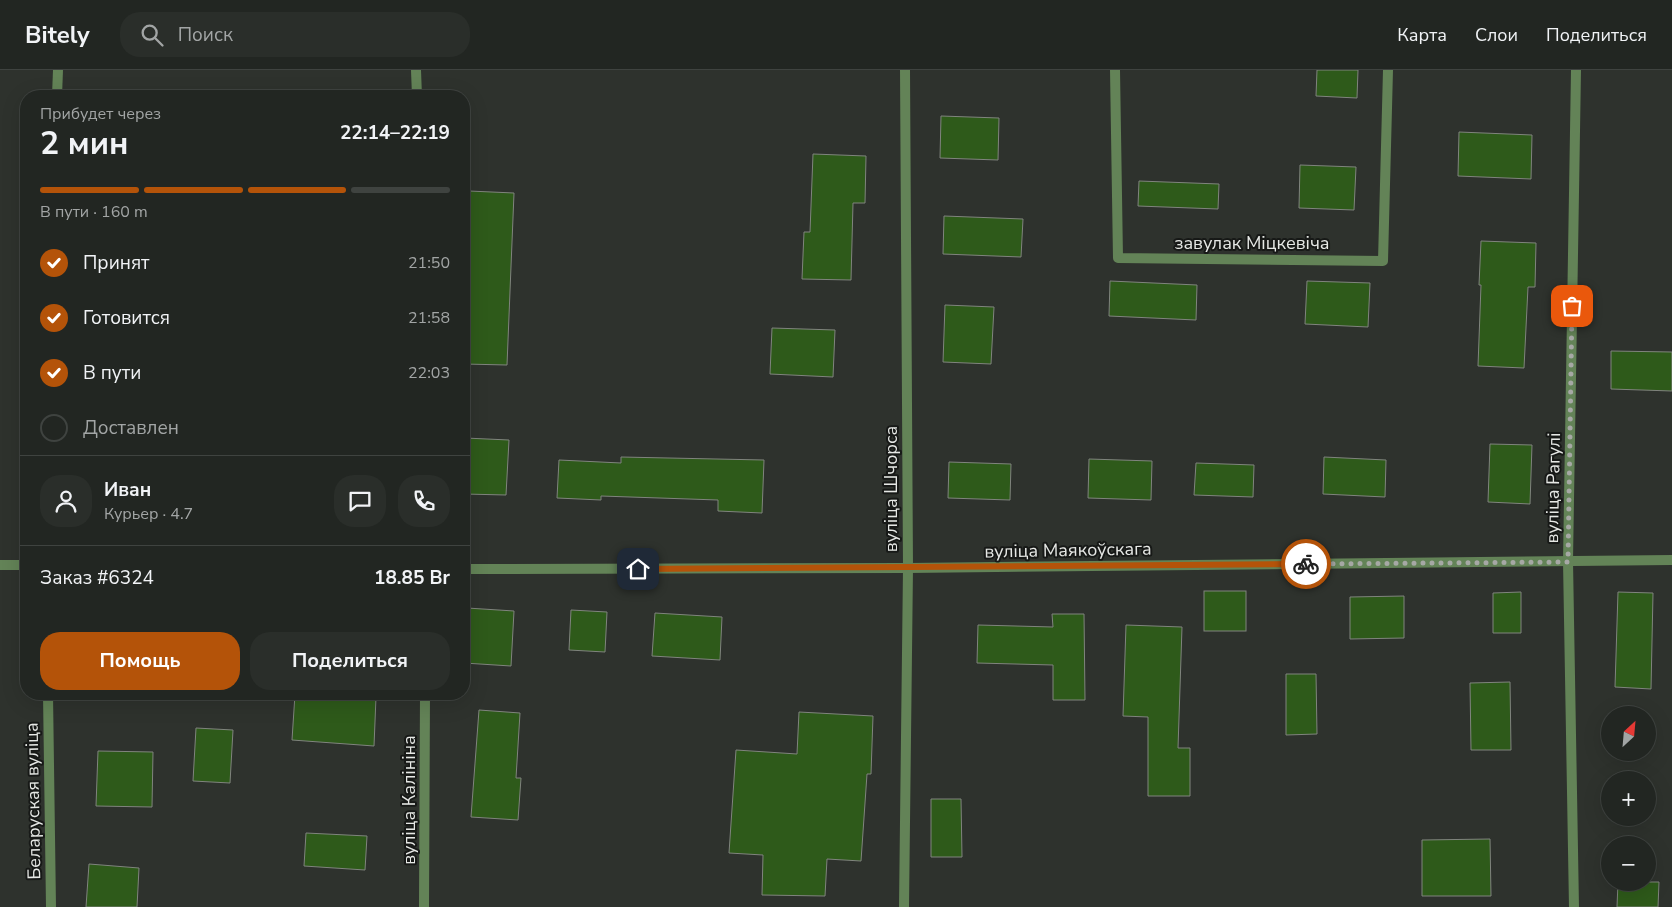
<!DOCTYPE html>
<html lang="ru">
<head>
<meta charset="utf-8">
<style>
  :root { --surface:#222622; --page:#2a2e2a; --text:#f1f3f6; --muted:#a2a5a5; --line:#3f4340; --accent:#b45309 }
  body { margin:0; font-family:"Nunito Sans",sans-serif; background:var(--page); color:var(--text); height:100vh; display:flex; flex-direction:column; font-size:19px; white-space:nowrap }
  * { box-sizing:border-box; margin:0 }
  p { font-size:16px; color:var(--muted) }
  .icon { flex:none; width:28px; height:28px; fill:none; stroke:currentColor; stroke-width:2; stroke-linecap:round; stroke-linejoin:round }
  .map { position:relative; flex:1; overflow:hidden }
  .panel { position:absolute; left:20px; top:20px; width:450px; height:610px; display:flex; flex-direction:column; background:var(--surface); border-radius:20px; box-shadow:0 5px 20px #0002,0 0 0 1px var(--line) }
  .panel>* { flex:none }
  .needle { width:32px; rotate:26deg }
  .controls { position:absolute; left:1601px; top:636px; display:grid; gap:10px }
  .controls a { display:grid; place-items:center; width:55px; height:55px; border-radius:50%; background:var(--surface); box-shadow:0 5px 20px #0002,0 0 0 1px var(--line); font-size:25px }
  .pin { position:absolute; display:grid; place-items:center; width:42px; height:42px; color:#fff; margin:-21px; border-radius:10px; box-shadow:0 2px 8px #0006 }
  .courier { position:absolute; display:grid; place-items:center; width:50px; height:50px; margin:-25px; border:4px solid #b45309; border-radius:50%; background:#fff; color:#222; box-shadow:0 1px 6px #0007 }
  .head em { font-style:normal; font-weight:700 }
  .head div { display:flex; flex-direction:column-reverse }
  .head { display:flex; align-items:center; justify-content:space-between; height:85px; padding:0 20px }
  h1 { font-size:32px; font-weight:700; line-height:38px }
  .bar { display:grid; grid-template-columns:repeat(4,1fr); gap:8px 5px; align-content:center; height:60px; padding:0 20px }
  .bar i { height:6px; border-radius:4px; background:var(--line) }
  .bar .selected { background:var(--accent) }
  .bar p { grid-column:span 4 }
  .line { display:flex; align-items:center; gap:12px; padding:0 20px; border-top:1px solid var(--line) }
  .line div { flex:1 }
  .round { display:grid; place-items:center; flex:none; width:52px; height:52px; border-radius:20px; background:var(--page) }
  ol { padding:0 20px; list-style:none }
  li { display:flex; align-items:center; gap:15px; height:55px }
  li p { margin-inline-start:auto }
  li .icon { padding:5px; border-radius:50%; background:var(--accent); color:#fff; stroke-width:4 }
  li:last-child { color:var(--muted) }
  li i { width:28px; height:28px; border:2px solid var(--line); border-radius:50% }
  .cta { display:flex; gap:10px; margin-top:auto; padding:10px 20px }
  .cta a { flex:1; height:58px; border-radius:20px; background:var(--accent); color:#fff; font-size:20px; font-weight:700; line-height:58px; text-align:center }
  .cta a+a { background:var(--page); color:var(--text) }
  header { display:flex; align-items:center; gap:30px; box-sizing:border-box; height:70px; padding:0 25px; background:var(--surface); border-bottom:1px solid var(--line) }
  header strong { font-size:24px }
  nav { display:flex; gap:28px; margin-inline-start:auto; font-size:18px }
  .search { width:350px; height:45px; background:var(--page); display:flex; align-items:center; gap:12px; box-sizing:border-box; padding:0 18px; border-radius:20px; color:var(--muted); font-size:19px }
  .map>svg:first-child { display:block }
  .building { fill:#2e5a1a; stroke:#80847e }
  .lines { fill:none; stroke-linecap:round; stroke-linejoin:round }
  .service { stroke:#638357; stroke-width:10 }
  .minor { stroke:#638357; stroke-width:10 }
  .done { stroke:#a6a8a5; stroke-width:5; stroke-dasharray:0 9 }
  .route { stroke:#b45309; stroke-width:6 }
  .labels { text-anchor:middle; stroke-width:4; stroke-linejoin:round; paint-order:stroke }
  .street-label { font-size:18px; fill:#e6e8e5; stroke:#171917 }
</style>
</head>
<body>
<header>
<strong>Bitely</strong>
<div class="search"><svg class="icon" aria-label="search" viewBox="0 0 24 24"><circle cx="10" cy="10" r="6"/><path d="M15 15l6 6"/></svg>Поиск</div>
<nav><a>Карта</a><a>Слои</a><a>Поделиться</a></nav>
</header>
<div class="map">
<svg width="1672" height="837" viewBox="0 0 1672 837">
  <rect width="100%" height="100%" fill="#2e322d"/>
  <g class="building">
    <path d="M1317,0H1358L1357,28L1316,26Z"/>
    <path d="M941,46L999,48L998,90L940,88Z"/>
    <path d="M1459,62L1532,65L1531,109L1458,106Z"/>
    <path d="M813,84L866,86L865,133H853L851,210L802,209L804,162H810Z"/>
    <path d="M1300,95L1356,97L1354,140L1299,138Z"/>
    <path d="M1139,111L1219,114L1218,139L1138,136Z"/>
    <path d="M469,121L514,123L507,295L464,294Z"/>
    <path d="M944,146L1023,149L1021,187L943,184Z"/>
    <path d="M1481,171L1536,173L1535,217H1528L1524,298L1478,296L1481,215H1479Z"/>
    <path d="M1110,211L1197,215L1196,250L1109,246Z"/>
    <path d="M1307,211L1370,213L1368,257L1305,254Z"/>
    <path d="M945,235L994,237L991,294L943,292Z"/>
    <path d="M772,258L835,260L833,307L770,304Z"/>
    <path d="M1611,281L1672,282V321L1611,319Z"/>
    <path d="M465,368L509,370L506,425L464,424Z"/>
    <path d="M1490,374L1532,375L1530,434L1488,432Z"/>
    <path d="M621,387L764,390L762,443L718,441V430L601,426V430L557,428L559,390L621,393Z"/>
    <path d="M1324,387L1386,390L1385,427L1323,424Z"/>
    <path d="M1089,389L1152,391L1151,430L1088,428Z"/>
    <path d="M949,392L1011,394L1010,430L948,428Z"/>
    <path d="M1196,393L1254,395L1253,427L1194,425Z"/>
    <rect x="1204" y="521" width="42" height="40"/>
    <path d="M1521,522V563H1493V523Z"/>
    <path d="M1618,522L1653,523L1651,619L1615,617Z"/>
    <path d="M1404,526V568L1350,569V527Z"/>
    <path d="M467,538L514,541L511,596L464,593Z"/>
    <path d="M571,540L607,542L605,582L569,580Z"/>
    <path d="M655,543L722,547L720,590L652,586Z"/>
    <path d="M1052,544H1084L1085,630H1053V595L977,593L978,555L1053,557Z"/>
    <path d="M1126,555L1182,557L1178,678H1190V726H1148V647L1123,646Z"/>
    <path d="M1286,604H1316L1317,664L1286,665Z"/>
    <path d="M1510,612L1511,680H1471L1470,613Z"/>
    <path d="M295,624L376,627L374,676L292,670Z"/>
    <path d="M479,640L520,643L516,708H521L518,750L471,747Z"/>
    <path d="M799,642L873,646L871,704H867L861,791L827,789L825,826L762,825L763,785L729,783L736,680L797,684Z"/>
    <path d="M196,658L233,660L230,713L193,711Z"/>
    <path d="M98,681L153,682L152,737L96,736Z"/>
    <path d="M931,729H961L962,787H931Z"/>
    <path d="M306,763L367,766L365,800L304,796Z"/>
    <path d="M1490,769L1491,826H1422V770Z"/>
    <path d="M89,794L139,798L137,837H86Z"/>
    <path d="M1618,812H1659L1658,837H1617Z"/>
  </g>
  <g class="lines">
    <path class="service" d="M1115,0L1118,188L1383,191L1388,0"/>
    <g class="minor">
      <path d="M416,0L417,26"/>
      <path d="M57,26L58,0"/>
      <path d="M0,495H26"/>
      <path d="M464,499L908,498L1672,490"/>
      <path d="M48,624L51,837"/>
      <path d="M424,837L425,624"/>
      <path d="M904,837L908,498L905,0"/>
      <path d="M1574,837L1568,491L1576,0"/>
    </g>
  </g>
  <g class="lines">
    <path class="done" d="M1306,494L1568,492L1572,236"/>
    <path class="route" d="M638,499L1306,494"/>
  </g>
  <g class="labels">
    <g class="street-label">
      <text x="1252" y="179">завулак Міцкевіча</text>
      <text transform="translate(1553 418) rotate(-89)" y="6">вуліца Рагулі</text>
      <text transform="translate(891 419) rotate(-90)" y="6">вуліца Шчорса</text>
      <text transform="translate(1068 480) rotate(-1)" y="6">вуліца Маякоўскага</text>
      <text transform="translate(409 730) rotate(-90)" y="6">вуліца Калініна</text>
      <text transform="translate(33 731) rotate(-91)" y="6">Беларуская вуліца</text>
    </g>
  </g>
</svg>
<div class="controls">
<a><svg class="needle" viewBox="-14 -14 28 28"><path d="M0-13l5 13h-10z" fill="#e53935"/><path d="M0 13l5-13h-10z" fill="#a2a5a5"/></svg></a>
<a>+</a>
<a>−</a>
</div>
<div class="pin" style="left:1572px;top:236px;background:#ea580c"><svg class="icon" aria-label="bag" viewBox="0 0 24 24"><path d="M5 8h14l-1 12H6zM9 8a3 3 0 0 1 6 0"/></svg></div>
<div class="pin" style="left:638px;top:499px;background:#1f2937"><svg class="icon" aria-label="home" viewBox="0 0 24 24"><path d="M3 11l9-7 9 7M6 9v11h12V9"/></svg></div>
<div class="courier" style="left:1306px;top:494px"><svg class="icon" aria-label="bike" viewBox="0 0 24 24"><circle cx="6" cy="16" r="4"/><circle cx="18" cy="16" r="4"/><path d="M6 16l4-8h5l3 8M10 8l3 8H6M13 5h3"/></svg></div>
<section class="panel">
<div class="head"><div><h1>2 мин</h1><p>Прибудет через</p></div><em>22:14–22:19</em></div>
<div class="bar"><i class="selected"></i><i class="selected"></i><i class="selected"></i><i></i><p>В пути · 160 m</p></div>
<ol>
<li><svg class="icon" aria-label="check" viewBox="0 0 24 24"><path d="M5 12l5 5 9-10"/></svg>Принят<p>21:50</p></li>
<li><svg class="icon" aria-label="check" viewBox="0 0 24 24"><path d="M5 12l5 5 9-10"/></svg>Готовится<p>21:58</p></li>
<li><svg class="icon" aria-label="check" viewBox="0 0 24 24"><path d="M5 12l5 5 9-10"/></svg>В пути<p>22:03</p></li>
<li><i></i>Доставлен</li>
</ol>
<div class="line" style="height:90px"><a class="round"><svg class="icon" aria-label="person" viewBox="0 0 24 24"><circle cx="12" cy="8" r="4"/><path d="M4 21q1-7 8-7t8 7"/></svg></a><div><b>Иван</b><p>Курьер · 4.7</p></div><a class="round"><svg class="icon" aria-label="chat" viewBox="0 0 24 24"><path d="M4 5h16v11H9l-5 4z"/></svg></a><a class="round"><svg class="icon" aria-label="phone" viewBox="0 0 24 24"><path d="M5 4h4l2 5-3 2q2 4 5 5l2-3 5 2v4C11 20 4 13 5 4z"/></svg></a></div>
<div class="line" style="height:65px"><div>Заказ #6324</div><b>18.85 Br</b></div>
<div class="cta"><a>Помощь</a><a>Поделиться</a></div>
</section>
</div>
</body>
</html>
